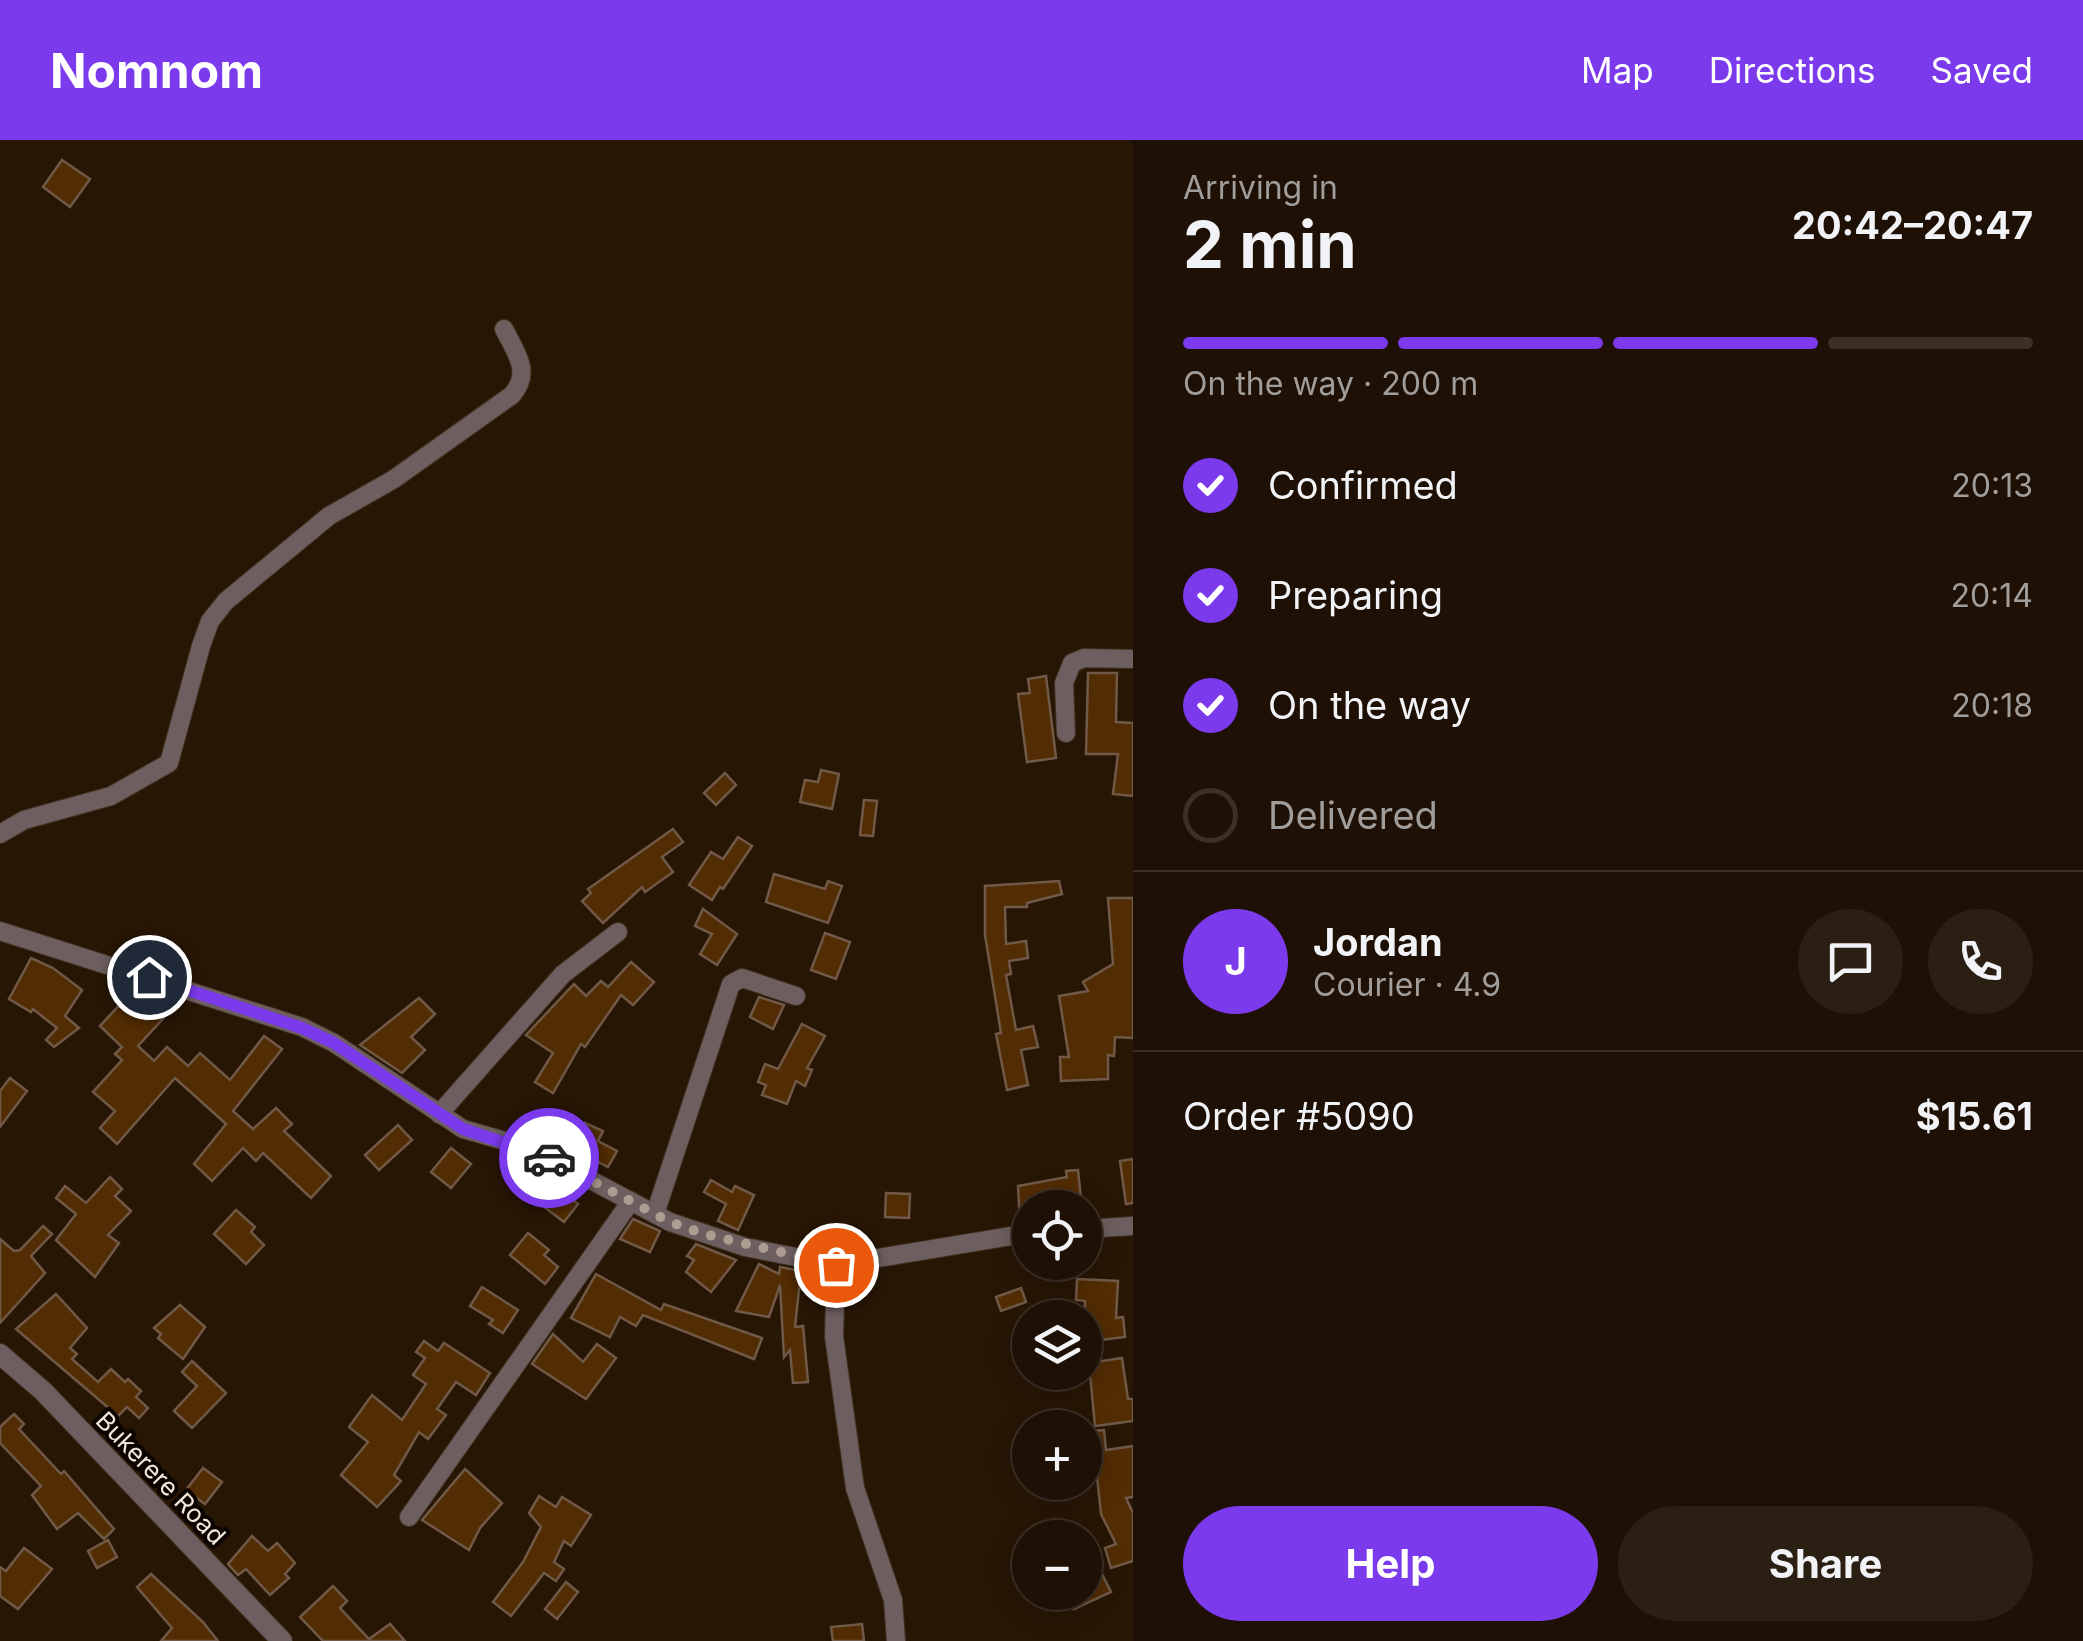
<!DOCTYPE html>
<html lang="en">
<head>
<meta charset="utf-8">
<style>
  :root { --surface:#1e1004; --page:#2b1e13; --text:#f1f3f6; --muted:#a19d9a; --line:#3c3026; --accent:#7c3aed }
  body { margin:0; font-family:Inter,sans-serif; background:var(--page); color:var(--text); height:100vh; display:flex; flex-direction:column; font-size:38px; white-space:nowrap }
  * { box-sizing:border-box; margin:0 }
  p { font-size:32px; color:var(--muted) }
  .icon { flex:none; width:55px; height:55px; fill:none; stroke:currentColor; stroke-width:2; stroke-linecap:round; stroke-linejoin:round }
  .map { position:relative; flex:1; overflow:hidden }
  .side { display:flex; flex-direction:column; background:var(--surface); width:950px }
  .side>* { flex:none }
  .controls { position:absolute; left:1012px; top:1050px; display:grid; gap:20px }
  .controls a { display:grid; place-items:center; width:90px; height:90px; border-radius:50%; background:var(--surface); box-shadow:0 5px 25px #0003,0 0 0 2px var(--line); font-size:50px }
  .pin { position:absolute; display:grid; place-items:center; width:85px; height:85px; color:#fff; margin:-42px; border:5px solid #fff; border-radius:50%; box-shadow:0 2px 10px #0007 }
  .courier { position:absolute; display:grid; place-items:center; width:100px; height:100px; margin:-50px; border:8px solid #7c3aed; border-radius:50%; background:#fff; color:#222; box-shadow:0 2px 12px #0007 }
  .overview em { font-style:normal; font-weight:700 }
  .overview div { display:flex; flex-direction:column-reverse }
  .overview { display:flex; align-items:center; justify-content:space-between; height:170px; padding:0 50px }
  h1 { font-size:65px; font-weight:700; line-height:75px }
  .bar { display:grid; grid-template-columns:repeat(4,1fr); gap:15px 10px; align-content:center; height:120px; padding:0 50px }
  .bar i { height:12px; border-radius:8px; background:var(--line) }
  .bar .on { background:var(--accent) }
  .bar p { grid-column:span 4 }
  .line { display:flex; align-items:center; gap:25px; padding:0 50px; border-top:2px solid var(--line) }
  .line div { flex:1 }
  .round { display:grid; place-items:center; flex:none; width:105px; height:105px; border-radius:52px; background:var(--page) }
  ol { padding:0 50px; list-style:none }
  li { display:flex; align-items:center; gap:30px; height:110px }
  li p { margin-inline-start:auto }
  li .icon { padding:10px; border-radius:50%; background:var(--accent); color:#fff; stroke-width:4 }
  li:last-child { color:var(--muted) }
  li i { width:55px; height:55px; border:5px solid var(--line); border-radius:50% }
  .action { display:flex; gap:20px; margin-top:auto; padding:20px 50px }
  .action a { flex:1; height:115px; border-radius:60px; background:var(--accent); color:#fff; font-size:40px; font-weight:700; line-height:115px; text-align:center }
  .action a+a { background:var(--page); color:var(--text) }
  header { display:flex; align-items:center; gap:60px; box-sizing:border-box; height:140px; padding:0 50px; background:var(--accent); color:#fff }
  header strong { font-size:48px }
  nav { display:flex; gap:55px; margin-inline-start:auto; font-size:35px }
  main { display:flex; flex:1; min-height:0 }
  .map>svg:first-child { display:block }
  .building { fill:#522c03; stroke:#705947; stroke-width:2.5 }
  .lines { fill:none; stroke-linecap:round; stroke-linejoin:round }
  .minor-casing { stroke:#443323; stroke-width:20 }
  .tertiary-casing { stroke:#443323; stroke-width:22 }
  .minor { stroke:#6d5f60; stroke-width:18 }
  .tertiary { stroke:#6d5f60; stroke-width:20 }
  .done { stroke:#ac9d90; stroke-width:10; stroke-dasharray:0 18 }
  .route { stroke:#7c3aed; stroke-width:12 }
  .labels { text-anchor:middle; stroke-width:8; stroke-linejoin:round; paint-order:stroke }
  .street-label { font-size:25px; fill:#f3e6db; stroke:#0b0401 }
</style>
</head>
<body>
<header>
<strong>Nomnom</strong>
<nav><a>Map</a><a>Directions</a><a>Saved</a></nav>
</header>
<main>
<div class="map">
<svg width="1133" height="1501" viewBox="0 0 1133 1501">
  <rect width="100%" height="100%" fill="#281605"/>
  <g class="building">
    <path d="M62,20L90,39L70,67L43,47Z"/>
    <path d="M1088,533H1117L1116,582L1133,583V656L1113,654L1118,614H1086Z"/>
    <path d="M1046,536L1056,618L1027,622L1018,554L1030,553L1028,539Z"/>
    <path d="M821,630L839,634L832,669L800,662L805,640L818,642Z"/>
    <path d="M725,633L736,645L716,665L704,653Z"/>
    <path d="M864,660L877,661L873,696L860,695Z"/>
    <path d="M673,689L683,702L662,717L673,732L645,752L642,747L603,783L582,761L591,753L588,749Z"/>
    <path d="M738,697L752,706L723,749L720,747L712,760L689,745L711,712L723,719Z"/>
    <path d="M774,734L825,749L828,741L842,746L828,783L766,762Z"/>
    <path d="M1059,741L1062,754L1027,763V767H1005L1006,804L1026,801L1028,818L1009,821L1011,834L1006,835L1016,890L1033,886L1038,907L1021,910L1028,945L1007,950L996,894L1001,893L985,795V746Z"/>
    <path d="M1108,758H1133V898L1115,897L1114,916L1108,915V939L1061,941L1060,917H1069L1059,856L1088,851L1083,842L1113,824Z"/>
    <path d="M703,769L737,794L717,825L700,814L712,794L695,786Z"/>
    <path d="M825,793L850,802L836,839L811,830Z"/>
    <path d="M31,818L53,828L82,850L65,876L79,888L54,907L46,900L57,888L33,869L31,872L9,859Z"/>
    <path d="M631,822L654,842L633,865L621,855L585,907L581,904L553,953L535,942L553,913L526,895L574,844L586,856L601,841L608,847Z"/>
    <path d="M759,857L784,865L773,889L750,877Z"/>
    <path d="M419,858L435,874L411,897L425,910L402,933L360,905Z"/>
    <path d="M124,860L146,880L163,861L172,869L138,906L154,921L167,907L188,926L200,913L230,940L264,896L282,909L233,971L253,989L276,968L292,984L284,991L331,1036L311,1058L263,1013L256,1021L243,1008L212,1041L194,1024L226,984L175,938L117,1004L100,988L115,971L93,952L122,920L115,914L122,907L100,886Z"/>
    <path d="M802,884L825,896L807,928L812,930L805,946L796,941L787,964L762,955L766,945L758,942L765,924L778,929Z"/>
    <path d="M10,938L27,951L0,987V951Z"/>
    <path d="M585,983L603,991L598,1001L617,1011L608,1027L590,1018L587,1024L570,1015Z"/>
    <path d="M398,985L412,1000L379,1030L365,1015Z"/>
    <path d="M451,1008L471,1024L451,1048L431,1032Z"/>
    <path d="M1133,1019V1063L1126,1064L1120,1021Z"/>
    <path d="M1078,1030L1082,1068H1030V1081L1020,1082L1018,1046L1067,1037L1066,1031Z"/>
    <path d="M110,1037L122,1049L115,1056L131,1071L108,1095L119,1103L95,1137L56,1100L76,1074L56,1058L65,1046L86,1063Z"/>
    <path d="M711,1040L732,1052L735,1046L754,1055L738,1090L718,1081L726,1064L704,1052Z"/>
    <path d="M557,1048L578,1064L564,1082L543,1066Z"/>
    <path d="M886,1053L910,1054L909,1078L885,1077Z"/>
    <path d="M236,1070L255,1087L251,1092L264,1105L246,1124L214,1094Z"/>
    <path d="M633,1079L660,1091L650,1112L620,1099Z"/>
    <path d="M43,1086L52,1094L31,1116L45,1133L0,1183V1099L14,1111L20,1110Z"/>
    <path d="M528,1093L549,1110L544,1115L558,1127L545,1144L510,1115Z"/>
    <path d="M696,1104L736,1120L711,1152L686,1132L694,1120L687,1116Z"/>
    <path d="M759,1124L779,1134L780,1127L801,1131L795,1187L803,1186L808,1242L793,1243L790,1210L784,1217L780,1145L769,1177L736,1171Z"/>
    <path d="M596,1134L661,1170L664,1164L762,1198L754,1219L643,1175L636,1186L620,1177L610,1197L571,1178Z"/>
    <path d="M1077,1139L1118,1141L1116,1178L1123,1177L1125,1197L1085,1202V1161L1076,1160Z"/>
    <path d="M482,1147L518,1170L503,1193L489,1184L493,1180L470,1166Z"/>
    <path d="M1021,1148L1026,1162L1001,1171L996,1157Z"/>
    <path d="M56,1154L87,1188L70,1208L77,1214L72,1219L98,1242L111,1229L125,1242L128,1239L141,1251L136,1257L148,1268L139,1278L127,1267L118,1276L16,1189Z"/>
    <path d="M180,1165L205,1187L183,1219L158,1198L161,1194L154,1188Z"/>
    <path d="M553,1194L583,1222L597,1204L616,1218L586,1259L532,1224Z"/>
    <path d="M424,1201L438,1211L444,1203L490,1233L476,1255L456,1242L437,1269L446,1275L428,1299L419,1292L394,1335L401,1341L377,1367L341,1335L368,1302L349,1287L372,1255L402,1280L426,1244L413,1235L425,1218L416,1212Z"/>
    <path d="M1122,1218L1128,1259H1133V1281L1095,1286L1089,1223Z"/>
    <path d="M192,1221L226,1253L192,1288L174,1271L197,1246L182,1232Z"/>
    <path d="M14,1274L24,1284L19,1289L61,1334L64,1331L114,1389L104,1399L78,1373L57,1389L32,1355L41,1346L0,1303V1287Z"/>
    <path d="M1104,1290L1106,1310L1133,1306V1357L1126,1358L1133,1373V1421L1111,1428L1105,1408L1116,1404L1101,1374L1092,1291Z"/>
    <path d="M203,1328L222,1342L205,1364L186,1350Z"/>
    <path d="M465,1329L502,1363L480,1388L469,1410L422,1380Z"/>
    <path d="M539,1356L556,1367L562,1357L591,1375L571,1406L564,1401L554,1422L564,1429L556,1441L544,1433L511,1476L493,1462L523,1422L541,1387L529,1373Z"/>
    <path d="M252,1396L268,1411L277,1403L295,1423L285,1434L289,1438L270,1455L246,1429L238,1435L228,1424Z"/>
    <path d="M108,1400L117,1417L97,1428L88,1411Z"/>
    <path d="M24,1408L52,1429L18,1469L0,1456V1427L6,1431Z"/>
    <path d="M1097,1424L1111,1452L1074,1469L1067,1452H1085V1429Z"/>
    <path d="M151,1434L203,1482L218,1501H161L172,1488L137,1447Z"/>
    <path d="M566,1442L578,1452L557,1479L545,1469Z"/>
    <path d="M333,1446L347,1461L340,1468L369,1499L390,1484L405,1501H323L300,1477Z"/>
    <path d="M862,1484L864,1501H833L831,1487Z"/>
  </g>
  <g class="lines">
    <defs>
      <g id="minor">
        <path d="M1066,593L1064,543L1072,523L1084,518L1133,519"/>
        <path d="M0,694L24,680L111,656L169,623L201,506L210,481L226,461L329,376L394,339L512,255C532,232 516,213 504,189"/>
        <path d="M0,791L302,887L334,903L463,989L530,1008L670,1082L745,1107L836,1125L1030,1093"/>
        <path d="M439,974L563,834L618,792"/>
        <path d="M655,1074L731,844L742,838L796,856"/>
        <path d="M1085,1089L1133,1086"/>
        <path d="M836,1125L834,1196L855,1348L893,1460L896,1501"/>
        <path d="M409,1377L631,1061"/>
      </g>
      <path id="tertiary" d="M0,1214L43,1251L282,1501"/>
    </defs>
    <use href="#minor" class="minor-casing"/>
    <use href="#tertiary" class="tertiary-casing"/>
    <use href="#minor" class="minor"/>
    <use href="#tertiary" class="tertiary"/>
  </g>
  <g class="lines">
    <path class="done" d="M549,1018L670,1082L704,1094L836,1125"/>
    <path class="route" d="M149,837L302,888L334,903L463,989L549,1018"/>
  </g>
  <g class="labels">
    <g class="street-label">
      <text transform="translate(161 1338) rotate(46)" y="9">Bukerere Road</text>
    </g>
  </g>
</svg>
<div class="controls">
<a><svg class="icon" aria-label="locate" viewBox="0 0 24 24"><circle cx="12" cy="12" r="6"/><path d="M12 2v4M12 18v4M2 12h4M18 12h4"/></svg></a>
<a><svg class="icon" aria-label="layers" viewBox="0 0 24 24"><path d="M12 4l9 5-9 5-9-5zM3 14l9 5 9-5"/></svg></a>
<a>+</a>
<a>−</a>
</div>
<div class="pin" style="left:836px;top:1125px;background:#ea580c"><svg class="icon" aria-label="bag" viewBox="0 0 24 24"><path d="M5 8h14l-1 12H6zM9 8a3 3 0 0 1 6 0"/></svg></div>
<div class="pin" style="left:149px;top:837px;background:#1f2937"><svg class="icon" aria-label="home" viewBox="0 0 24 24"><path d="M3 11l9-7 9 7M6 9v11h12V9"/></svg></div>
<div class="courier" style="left:549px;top:1018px"><svg class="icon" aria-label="car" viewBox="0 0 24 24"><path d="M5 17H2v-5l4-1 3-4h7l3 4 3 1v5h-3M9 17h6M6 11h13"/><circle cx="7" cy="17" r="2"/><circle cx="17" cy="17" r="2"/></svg></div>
</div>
<section class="side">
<div class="overview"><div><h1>2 min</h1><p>Arriving in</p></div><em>20:42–20:47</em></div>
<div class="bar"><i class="on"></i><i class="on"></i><i class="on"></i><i></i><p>On the way · 200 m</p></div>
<ol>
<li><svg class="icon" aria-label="check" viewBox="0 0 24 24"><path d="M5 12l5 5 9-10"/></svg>Confirmed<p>20:13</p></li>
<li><svg class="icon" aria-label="check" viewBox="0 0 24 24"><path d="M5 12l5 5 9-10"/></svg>Preparing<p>20:14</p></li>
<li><svg class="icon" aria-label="check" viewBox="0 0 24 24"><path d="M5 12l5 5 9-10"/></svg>On the way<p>20:18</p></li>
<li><i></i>Delivered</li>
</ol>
<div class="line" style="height:180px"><b class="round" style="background:var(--accent);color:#fff">J</b><div><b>Jordan</b><p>Courier · 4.9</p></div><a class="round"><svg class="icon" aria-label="chat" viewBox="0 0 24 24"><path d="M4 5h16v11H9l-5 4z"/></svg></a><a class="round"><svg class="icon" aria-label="phone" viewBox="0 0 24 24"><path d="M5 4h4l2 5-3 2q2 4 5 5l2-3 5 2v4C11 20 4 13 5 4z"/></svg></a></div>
<div class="line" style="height:130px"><div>Order #5090</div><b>$15.61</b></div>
<div class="action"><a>Help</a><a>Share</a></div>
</section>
</main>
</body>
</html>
